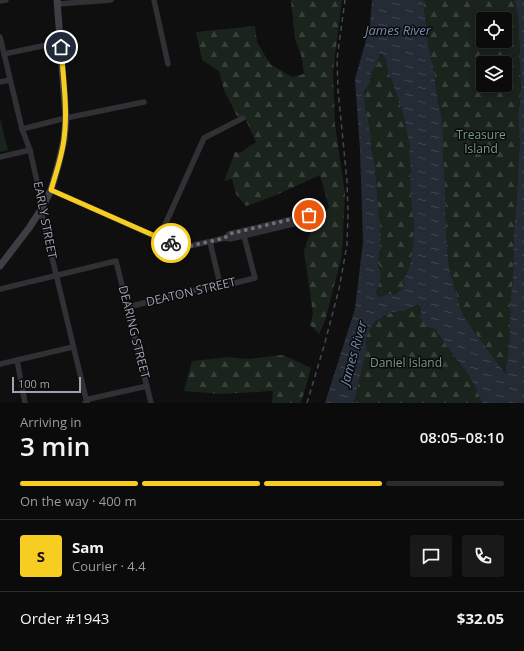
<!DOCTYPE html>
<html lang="en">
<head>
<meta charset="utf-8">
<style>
  :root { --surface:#0b0b0c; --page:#19191a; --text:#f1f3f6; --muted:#9a9b9d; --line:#2b2b2d; --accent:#f6cd20 }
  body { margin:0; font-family:"Open Sans",sans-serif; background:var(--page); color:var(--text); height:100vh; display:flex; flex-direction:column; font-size:15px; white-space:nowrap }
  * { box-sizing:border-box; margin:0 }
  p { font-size:13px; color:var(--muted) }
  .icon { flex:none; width:22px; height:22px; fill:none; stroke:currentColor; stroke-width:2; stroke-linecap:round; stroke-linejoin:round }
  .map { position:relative; height:403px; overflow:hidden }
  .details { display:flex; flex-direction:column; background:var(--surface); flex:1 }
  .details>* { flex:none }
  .tools { position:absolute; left:476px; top:12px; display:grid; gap:8px }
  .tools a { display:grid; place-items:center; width:36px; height:36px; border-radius:4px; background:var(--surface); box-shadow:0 2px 10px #0003,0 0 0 1px var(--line); font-size:20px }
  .scale { position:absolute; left:12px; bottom:10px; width:69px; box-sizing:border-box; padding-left:4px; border:2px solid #9fa2b2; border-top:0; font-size:11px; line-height:14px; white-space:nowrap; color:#9fa2b2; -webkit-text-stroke:3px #0a0a0b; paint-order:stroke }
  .pin { position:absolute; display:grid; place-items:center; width:34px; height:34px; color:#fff; margin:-17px; border:2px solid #fff; border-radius:50%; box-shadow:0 1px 4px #0007 }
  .courier { position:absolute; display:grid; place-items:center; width:40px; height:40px; margin:-20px; border:3px solid #f6cd20; border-radius:50%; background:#fff; color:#222; box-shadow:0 1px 5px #0007 }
  .summary em { font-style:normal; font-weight:600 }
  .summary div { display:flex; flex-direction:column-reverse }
  .summary { display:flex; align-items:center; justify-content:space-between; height:68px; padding:0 20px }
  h1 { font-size:26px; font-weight:600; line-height:30px }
  .bar { display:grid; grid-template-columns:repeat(4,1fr); gap:6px 4px; align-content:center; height:48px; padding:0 20px }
  .bar i { height:5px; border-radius:3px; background:var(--line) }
  .bar .active { background:var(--accent) }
  .bar p { grid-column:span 4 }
  .line { display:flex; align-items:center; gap:10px; padding:0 20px; border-top:1px solid var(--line) }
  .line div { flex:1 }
  .round { display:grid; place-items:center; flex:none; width:42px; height:42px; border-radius:4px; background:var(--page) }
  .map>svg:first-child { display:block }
  .grass { fill:#1b231d }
  .forest { fill:url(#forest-firs); fill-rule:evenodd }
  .water { fill:url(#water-ripples); fill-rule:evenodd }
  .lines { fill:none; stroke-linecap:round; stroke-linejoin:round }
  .street { stroke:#303035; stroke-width:5.5 }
  .secondary { stroke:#3e3e45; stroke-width:7 }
  .rail { stroke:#47474e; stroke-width:1.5; stroke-dasharray:5 4; stroke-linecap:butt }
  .done { stroke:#6d6f79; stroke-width:4; stroke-dasharray:0 7.2 }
  .route { stroke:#f6cd20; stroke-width:5 }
  .labels { text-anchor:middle; stroke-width:3; stroke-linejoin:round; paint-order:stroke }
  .park-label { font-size:12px; fill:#759e7e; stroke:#0a0a0b }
  .street-label { font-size:12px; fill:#9fa2b2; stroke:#0a0a0b }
  .water-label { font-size:13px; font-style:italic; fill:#748baf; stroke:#0a0a0b }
</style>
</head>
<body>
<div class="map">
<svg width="524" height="403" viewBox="0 0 524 403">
  <defs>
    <pattern id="forest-firs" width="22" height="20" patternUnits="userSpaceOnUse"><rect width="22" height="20" fill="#1b231d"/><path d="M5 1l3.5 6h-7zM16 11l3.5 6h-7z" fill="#39403b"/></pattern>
    <pattern id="water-ripples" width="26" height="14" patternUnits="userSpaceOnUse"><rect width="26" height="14" fill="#252b34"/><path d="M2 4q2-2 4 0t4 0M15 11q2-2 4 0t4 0" fill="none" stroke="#41474f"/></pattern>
  </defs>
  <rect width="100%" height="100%" fill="#0f0f10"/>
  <path class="grass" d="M0,118L8,150L0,152Z"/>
  <g class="forest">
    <path d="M291,0H342L333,72L335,125L345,193L342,255L325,321L319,334L310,325L313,314L304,251L313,224L329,207L320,175L274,196L246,206L236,194L232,179L224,181L235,152L240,153L256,142L246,120L244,118L237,116L224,90L219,71L202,60L196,32L255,26L257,42L270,64L292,77L304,74L301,55L295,39Z"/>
    <path d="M423,0H515L518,18L520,54V65L521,93L518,117L520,139L517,189V204L516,210L514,229L513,281L511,294L509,347L505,373L467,322L461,310L449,268L446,234L445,191L443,151V136L442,118L437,96L434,71L429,48ZM483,19H505V41H483ZM483,63H505V85H483Z"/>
    <path d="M382,54L387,61V69L392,81L404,118L410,148L409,155L411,170L410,185L414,226L413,249L410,264L406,276L402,282L405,283V285L396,294L394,295L388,294L378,297L376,292L379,285L380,267L378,263L381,240L375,168L371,147V140L368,119L366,112L365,104L364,91L370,83L371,73L376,65L380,55Z"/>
    <path d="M419,305L421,307L420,313L432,327L435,329L454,356L468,374L476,388L482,403H354L367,343L366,339L369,329L372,325L377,320L392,312L404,311Z"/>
    <path d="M283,355L311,368L301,403H272L273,391L222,394L184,391L192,361L229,357L246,359Z"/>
  </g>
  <path class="water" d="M372,0H423L429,48L434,71L437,96L442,118L443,136V151L445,191L446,234L449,268L461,310L467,322L505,373L509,347L511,294L513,281L514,229L516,210L517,204V189L520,139L518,117L521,93L520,65V54L518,18L515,0H524V403H482L476,388L468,374L454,356L435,329L426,326L420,317L421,307L418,305L404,311L392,312L377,320L372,325L367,335L366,339L367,349L358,384L354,403H325L355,309L363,242L360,150L355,79L370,26ZM382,54L387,61V69L392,81L404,118L410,148L409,155L411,170L410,185L411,198L414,226L413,249L410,264L406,276L402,280V282L405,283V285L396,294L394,295L388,294L378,297L376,292L379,285L380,279V271L378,263L381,240L375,168L371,147V140L368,118L366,112L365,105L364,91L370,83L371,73L376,65L380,55Z"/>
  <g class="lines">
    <g class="street">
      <path d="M154,0L168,64"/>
      <path d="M0,1L6,0"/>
      <path d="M58,4L111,0"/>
      <path d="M0,37L22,129L30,150L40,195L43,220L87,403"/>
      <path d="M4,54L61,42"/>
      <path d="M0,82L10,80"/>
      <path d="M22,129L66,118L144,102"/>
      <path d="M0,157L30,150"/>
      <path d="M51,190L181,248L225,238L229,234L309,215L312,217L310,220L230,239L225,238"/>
      <path d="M159,238L204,138L243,118"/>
      <path d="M210,242L220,284"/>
      <path d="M0,289L116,261L151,403"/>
      <path d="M128,307L220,284L227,285L255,278L244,236"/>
      <path d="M17,360L25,403"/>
      <path d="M0,364L73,347"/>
      <path d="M85,403L89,399L147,386"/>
    </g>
    <path class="secondary" d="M0,266L29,228L42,208L51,190L59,162L64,140L66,118L57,0"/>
    <path class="rail" d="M307,403L324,346L339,289L347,245L348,212L347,181L338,90L337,59L345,0"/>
  </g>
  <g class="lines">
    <path class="done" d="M171,243L181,248L225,238L229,234L309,215"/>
    <path class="route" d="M61,47C63,77 68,109 64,139C62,156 56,173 51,190L171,243"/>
  </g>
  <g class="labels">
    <g class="park-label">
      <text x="481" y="139">Treasure<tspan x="481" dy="14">Island</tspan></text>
      <text x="406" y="367">Daniel Island</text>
    </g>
    <g class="street-label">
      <text transform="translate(45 220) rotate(79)" y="4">EARLY STREET</text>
      <text transform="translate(191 292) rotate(-13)" y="4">DEATON STREET</text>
      <text transform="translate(134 332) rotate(76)" y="4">DEARING STREET</text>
    </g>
    <g class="water-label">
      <text x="398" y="35">James River</text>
      <text transform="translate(353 353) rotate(-74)" y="5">James River</text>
    </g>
  </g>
</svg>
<div class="tools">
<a><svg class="icon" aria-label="locate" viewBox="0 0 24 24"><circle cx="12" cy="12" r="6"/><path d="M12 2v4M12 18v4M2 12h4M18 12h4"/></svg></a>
<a><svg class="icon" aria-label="layers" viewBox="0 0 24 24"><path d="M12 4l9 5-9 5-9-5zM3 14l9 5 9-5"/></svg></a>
</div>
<div class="scale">100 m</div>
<div class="pin" style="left:309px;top:215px;background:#ea580c"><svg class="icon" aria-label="bag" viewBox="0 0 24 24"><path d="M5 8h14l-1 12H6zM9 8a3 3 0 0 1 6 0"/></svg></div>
<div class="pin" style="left:61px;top:47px;background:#1f2937"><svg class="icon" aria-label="home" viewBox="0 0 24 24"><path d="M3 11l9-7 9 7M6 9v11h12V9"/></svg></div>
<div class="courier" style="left:171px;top:243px"><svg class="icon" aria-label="bike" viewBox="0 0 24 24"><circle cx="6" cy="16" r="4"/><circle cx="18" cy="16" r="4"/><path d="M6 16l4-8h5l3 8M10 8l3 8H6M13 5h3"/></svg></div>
</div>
<section class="details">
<div class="summary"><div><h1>3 min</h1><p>Arriving in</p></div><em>08:05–08:10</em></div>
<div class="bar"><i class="active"></i><i class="active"></i><i class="active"></i><i></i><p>On the way · 400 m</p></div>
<div class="line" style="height:72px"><b class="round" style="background:var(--accent);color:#111">S</b><div><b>Sam</b><p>Courier · 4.4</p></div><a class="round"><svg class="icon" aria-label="chat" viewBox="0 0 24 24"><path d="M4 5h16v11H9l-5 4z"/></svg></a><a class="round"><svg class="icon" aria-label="phone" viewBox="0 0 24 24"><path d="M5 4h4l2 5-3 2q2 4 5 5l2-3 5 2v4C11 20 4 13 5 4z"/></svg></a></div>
<div class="line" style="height:52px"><div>Order #1943</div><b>$32.05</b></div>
</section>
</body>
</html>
